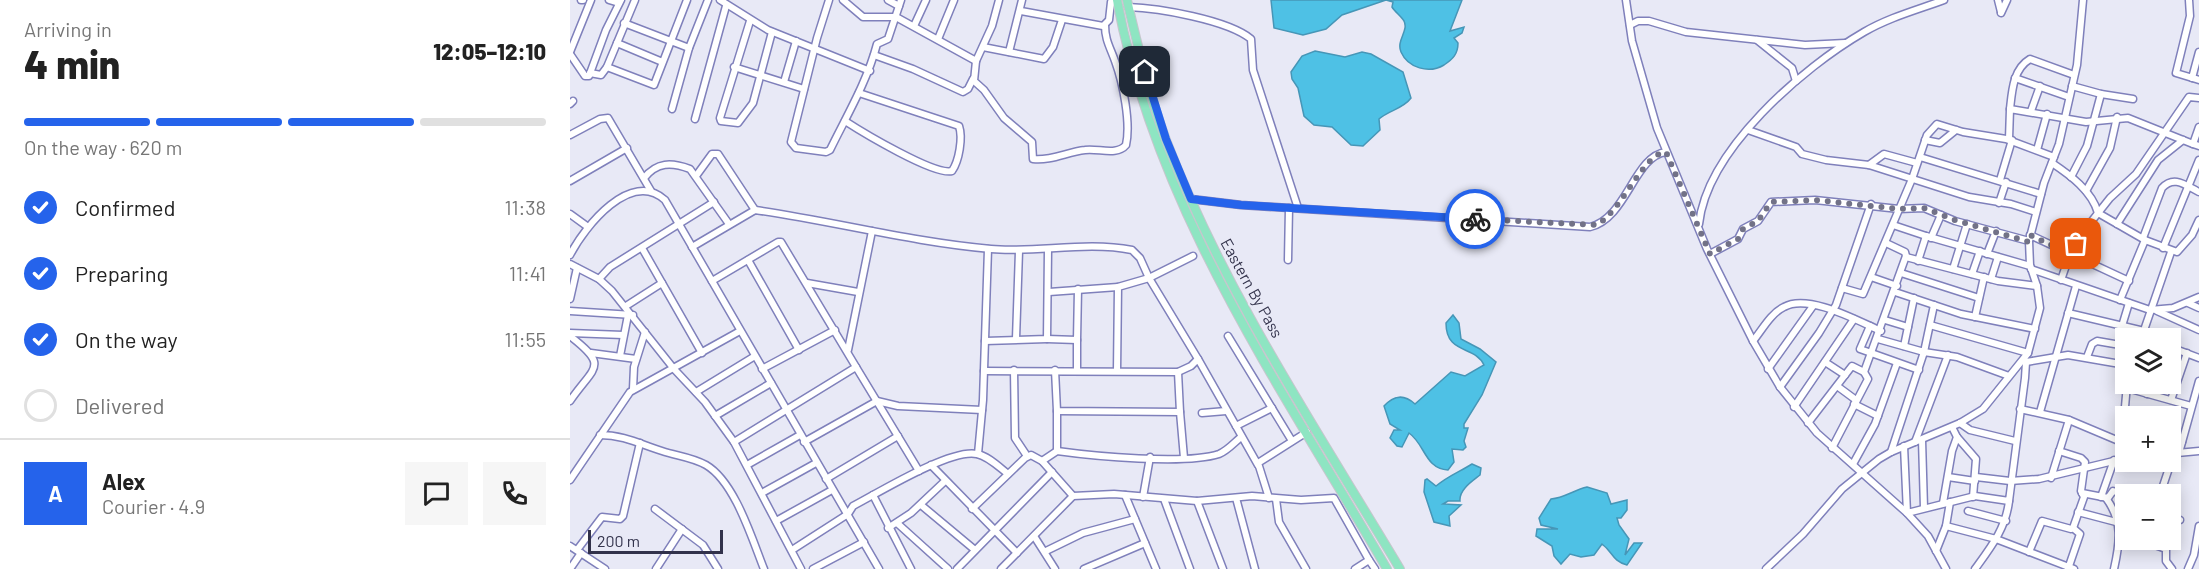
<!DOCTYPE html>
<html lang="en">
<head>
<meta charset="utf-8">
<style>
  :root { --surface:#fff; --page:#f6f6f6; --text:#222; --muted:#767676; --line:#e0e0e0; --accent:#2563eb }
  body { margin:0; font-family:Barlow,sans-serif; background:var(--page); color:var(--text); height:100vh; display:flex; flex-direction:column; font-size:22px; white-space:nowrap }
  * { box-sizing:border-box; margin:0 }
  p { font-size:20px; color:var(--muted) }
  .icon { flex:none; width:33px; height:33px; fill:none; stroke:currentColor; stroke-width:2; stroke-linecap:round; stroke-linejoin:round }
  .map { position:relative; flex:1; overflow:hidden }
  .side { display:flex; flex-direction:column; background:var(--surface); width:570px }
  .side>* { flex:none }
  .fabs { position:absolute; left:1545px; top:328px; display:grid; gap:12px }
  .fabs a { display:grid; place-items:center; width:66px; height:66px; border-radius:0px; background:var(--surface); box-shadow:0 3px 15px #0003; font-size:30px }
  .scale { position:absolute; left:18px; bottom:15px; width:135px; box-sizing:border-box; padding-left:6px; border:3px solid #32324b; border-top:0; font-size:16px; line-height:21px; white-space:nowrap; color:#32324b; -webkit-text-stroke:4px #e8e9f6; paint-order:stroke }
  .pin { position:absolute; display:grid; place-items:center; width:51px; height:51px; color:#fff; margin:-26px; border-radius:12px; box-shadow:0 3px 9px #0006 }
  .courier { position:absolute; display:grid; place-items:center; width:60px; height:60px; margin:-30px; border:4px solid #2563eb; border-radius:50%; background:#fff; color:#222; box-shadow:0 2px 8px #0007 }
  .headline em { font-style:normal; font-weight:800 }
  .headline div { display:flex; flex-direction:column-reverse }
  .headline { display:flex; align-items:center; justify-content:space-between; height:102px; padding:0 24px }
  h1 { font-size:39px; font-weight:800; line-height:45px }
  .bar { display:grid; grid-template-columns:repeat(4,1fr); gap:9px 6px; align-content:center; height:72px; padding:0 24px }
  .bar i { height:8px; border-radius:4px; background:var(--line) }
  .bar .active { background:var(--accent) }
  .bar p { grid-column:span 4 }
  .line { display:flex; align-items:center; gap:15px; padding:0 24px; border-top:2px solid var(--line) }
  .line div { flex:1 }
  .round { display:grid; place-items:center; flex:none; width:63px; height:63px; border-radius:0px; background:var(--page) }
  ol { padding:0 24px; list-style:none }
  li { display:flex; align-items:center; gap:18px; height:66px }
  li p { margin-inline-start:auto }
  li .icon { padding:6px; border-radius:50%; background:var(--accent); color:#fff; stroke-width:4 }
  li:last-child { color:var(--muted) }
  li i { width:33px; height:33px; border:3px solid var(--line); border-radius:50% }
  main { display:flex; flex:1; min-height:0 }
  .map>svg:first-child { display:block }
  .water { fill:#4ec1e5; stroke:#4696b7; stroke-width:1.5 }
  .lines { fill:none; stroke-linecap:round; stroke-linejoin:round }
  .minor-casing { stroke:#7f80bb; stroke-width:9 }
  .major-casing { stroke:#c6c6cd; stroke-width:10 }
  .minor { stroke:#fff; stroke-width:6 }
  .major { stroke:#8ee5c2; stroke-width:8 }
  .done { stroke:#727287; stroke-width:6; stroke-dasharray:0 10.8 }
  .route { stroke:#2563eb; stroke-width:8 }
  .labels { text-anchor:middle; stroke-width:4.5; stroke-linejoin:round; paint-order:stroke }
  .street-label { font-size:16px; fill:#32324b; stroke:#e8e9f6 }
</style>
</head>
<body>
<main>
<section class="side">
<div class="headline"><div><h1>4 min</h1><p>Arriving in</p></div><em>12:05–12:10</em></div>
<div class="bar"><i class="active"></i><i class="active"></i><i class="active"></i><i></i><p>On the way · 620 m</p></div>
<ol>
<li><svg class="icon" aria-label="check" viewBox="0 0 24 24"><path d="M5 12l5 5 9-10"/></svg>Confirmed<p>11:38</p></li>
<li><svg class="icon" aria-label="check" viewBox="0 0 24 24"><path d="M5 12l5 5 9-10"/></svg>Preparing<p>11:41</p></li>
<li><svg class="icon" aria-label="check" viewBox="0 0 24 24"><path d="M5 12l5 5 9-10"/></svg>On the way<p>11:55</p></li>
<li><i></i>Delivered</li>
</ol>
<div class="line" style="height:108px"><b class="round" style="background:var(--accent);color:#fff">A</b><div><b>Alex</b><p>Courier · 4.9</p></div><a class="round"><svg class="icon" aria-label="chat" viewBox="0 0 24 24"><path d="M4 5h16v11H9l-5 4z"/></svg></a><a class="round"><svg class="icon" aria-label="phone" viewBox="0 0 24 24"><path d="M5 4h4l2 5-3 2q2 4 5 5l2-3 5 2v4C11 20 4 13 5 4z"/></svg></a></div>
</section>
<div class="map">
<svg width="1629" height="569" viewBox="0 0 1629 569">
  <rect width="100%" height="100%" fill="#e8e9f6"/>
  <g class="water">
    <path d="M701,0H816L772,15L756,29L733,35L704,28Z"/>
    <path d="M816,0H892L880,31L894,27L892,33L884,38L888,43C888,54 883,59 874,65C859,74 838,68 831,52C826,40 839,31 834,21C831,16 825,12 822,7L823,2Z"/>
    <path d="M745,51L775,57L792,52L801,54L833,72L841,98C833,109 819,110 809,119L810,130L793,146L781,145L762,127L744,125L734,116L728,88L722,79L721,72L732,56Z"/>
    <path d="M883,315L889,323L891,339L910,349L926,362L912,395L894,424V428H898L894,441L896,447L893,450L882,449L884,462L878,470C855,469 855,444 839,433L832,447L827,446L820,438L824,430H830L820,424L814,406C824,395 834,394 845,404L881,372L895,376L914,365C905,345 876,355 876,323Z"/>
    <path d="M902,464L911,468L910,475C901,482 889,490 890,501H878L873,504L891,505L879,516L880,526L864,522L854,492L855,480L857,479L866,486C878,476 889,472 902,464Z"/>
    <path d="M1017,487L1037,493L1041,504L1057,500V510L1051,518H1047L1049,525L1059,539L1055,555L1064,543H1072L1057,565C1042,561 1043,552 1032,544L1024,555L1011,557L1000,554L991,564L984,556L982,546L966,536L967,529H988L971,525L969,518L981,499C994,498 1004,490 1017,487Z"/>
  </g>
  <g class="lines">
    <defs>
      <g id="minor">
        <path d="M11,0H13"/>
        <path d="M39,0L49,3"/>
        <path d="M150,0L198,30L300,71"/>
        <path d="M259,0L247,38L221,142L226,148L256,152L260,150C277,115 297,82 307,44L318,39L331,0"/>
        <path d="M273,0L293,17H326L406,61L422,26L429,0"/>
        <path d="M318,0L329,6"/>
        <path d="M1056,0L1062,41L1087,128L1137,249L1183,341L1210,387L1247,433L1337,513L1405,496L1439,501L1455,378L1456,362L1454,359"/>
        <path d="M1428,0L1431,12"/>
        <path d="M1619,0L1620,16L1606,73L1629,80"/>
        <path d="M558,7C589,8 658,20 681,39L683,70L728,208"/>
        <path d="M451,11L533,26L539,20L541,2"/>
        <path d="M1431,13L1437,0"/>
        <path d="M180,21L150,118L151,121L168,123L183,103L202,32"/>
        <path d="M54,23L119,48"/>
        <path d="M1060,25L1068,21H1079L1116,32L1235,45L1275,43"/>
        <path d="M344,26L356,0"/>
        <path d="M368,39L384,0"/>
        <path d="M1187,40L1222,68L1226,81"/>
        <path d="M47,43L90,61"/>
        <path d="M413,47L474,59L483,47L492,20"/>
        <path d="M0,52L21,0"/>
        <path d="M439,52L452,0"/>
        <path d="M0,54L15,76H19L36,30L51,0"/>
        <path d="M304,55L343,69L393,92L398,89L403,79"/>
        <path d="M406,61L404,81L414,90L434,118L462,142L463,159C481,161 497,152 515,150C528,148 547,156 556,145C561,123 553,83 545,61C540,47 535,40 535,25"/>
        <path d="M37,67L84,85L117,0"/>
        <path d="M164,67L234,89"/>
        <path d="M20,73L31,75L37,67L65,0"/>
        <path d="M1445,78L1499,97"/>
        <path d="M1622,78L1629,52"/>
        <path d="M214,82L226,41"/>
        <path d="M1502,86L1531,94L1563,99"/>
        <path d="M0,104L3,101"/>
        <path d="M102,109L119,48L138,0"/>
        <path d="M1440,109C1442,91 1443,69 1460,59L1504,75"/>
        <path d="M1461,111L1470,86"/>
        <path d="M125,119L156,6"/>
        <path d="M275,121C292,132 365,176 382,171C389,161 393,138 389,126L289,93"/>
        <path d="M1629,127L1623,144L1629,146"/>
        <path d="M1178,130L1226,147L1232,154L1256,160L1299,165L1399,197L1441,204L1466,212"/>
        <path d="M0,135L30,119L38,118L81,191"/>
        <path d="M1439,139L1440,109L1516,122L1558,118L1623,144"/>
        <path d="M1355,140L1370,143L1386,130"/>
        <path d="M1467,150L1477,114"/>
        <path d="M1350,157L1471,194"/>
        <path d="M1482,163C1500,175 1522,191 1528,213L1575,240L1550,300"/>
        <path d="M1299,165L1314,154L1347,163"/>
        <path d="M126,176L142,154H148L185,210"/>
        <path d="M1501,177L1517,146L1531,94"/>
        <path d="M74,178C87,162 101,162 120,169L159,224"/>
        <path d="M1430,180L1442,140"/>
        <path d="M0,181L57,148"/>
        <path d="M1516,191L1540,148L1547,117"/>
        <path d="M621,199L671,205L1020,227C1057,218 1064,156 1096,152"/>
        <path d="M1429,203L1436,182"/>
        <path d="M0,214L18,227"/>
        <path d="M1129,224C1137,150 1232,68 1294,32C1320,17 1347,10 1374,0"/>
        <path d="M1547,224L1588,160L1613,140"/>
        <path d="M1323,225L1356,236"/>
        <path d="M1460,235L1559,281"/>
        <path d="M1361,238L1371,215"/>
        <path d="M1573,238L1592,188C1604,175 1615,185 1629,192"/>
        <path d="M1575,240L1607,252L1622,235L1629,220"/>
        <path d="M122,247L185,210C263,221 341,242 421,249C467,253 516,241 562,250L570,258L579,278L628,359"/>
        <path d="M72,248L132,353"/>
        <path d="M1593,248L1629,160"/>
        <path d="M1140,254L1168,239L1173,229L1188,221L1201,202L1245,200L1329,209L1354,208L1385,221L1459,241"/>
        <path d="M1417,254L1426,231"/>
        <path d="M0,255C15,226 61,169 95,200L309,569"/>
        <path d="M1336,257L1428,281L1467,286"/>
        <path d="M178,260L229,350"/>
        <path d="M718,260L719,208"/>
        <path d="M1348,261L1356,236L1460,266"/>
        <path d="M0,264L29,279L42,291L104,369L135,402L164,442L231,569"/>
        <path d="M1383,269L1397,224"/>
        <path d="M1461,269L1580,310L1603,308L1629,297"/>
        <path d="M1331,273L1409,298"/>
        <path d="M1402,274L1410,251"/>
        <path d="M1301,277L1327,286"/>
        <path d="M29,279L40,267L144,202"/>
        <path d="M1421,279L1428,257"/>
        <path d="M1491,280L1500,254L1517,227L1540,198L1566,174L1619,97L1629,98"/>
        <path d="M142,281L208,242H211L286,367L164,442"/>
        <path d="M237,283L288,292"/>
        <path d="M1272,288L1293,294L1342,179L1357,135L1367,124L1393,132L1436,139L1484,157"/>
        <path d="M479,292L548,287"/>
        <path d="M1325,292L1391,314L1465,329"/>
        <path d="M0,299L7,268"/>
        <path d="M1618,303L1629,308"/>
        <path d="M56,306L92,283"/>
        <path d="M0,311L63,315"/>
        <path d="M1587,311L1629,330"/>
        <path d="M1498,313L1574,331"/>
        <path d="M1405,317L1414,277"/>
        <path d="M1315,320L1338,327"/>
        <path d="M1360,325L1458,353"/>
        <path d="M1300,326L1290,349L1349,370"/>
        <path d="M1552,326L1559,303"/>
        <path d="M0,333L53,335"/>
        <path d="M0,336C40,367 24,366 0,401"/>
        <path d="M658,336L722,441"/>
        <path d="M446,339L449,251"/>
        <path d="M477,339L507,340L508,289"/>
        <path d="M1308,339L1354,352L1364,305"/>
        <path d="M1571,339L1601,252"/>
        <path d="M415,341L477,339L478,250"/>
        <path d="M1183,341C1192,330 1201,313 1214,307C1238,293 1288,321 1311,331"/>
        <path d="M1334,346L1344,298"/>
        <path d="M1600,347L1629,358"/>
        <path d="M278,350L302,231"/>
        <path d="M21,353L66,359"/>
        <path d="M50,356L58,315"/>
        <path d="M1517,357L1522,344L1527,341L1556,346"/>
        <path d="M1255,362L1275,375"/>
        <path d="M1456,362L1498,355L1556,365"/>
        <path d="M286,367L349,471"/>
        <path d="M192,369L265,330"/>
        <path d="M1198,369L1243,306"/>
        <path d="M444,370L445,438L457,456"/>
        <path d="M485,370L487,411L610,412L614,458"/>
        <path d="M507,370V340"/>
        <path d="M414,371L608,372L621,366L628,359L666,426"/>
        <path d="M547,371L548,287L579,278L623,256"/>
        <path d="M608,372L610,412"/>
        <path d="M1557,384L1555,407L1561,417"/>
        <path d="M1267,386L1286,400"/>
        <path d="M1210,387L1249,333L1266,305L1301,204"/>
        <path d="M1557,388L1621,406"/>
        <path d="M63,389L64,367L75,332"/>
        <path d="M126,392L185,356"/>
        <path d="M1577,394L1580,384"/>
        <path d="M1601,400L1617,353"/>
        <path d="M1284,404L1308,416"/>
        <path d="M1224,407L1284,319"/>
        <path d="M1450,409L1499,420L1556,444"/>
        <path d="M1470,412L1506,286"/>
        <path d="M632,413L656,411"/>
        <path d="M145,416L201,383"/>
        <path d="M1238,423L1282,366L1294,372"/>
        <path d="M1390,423L1400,430L1445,441"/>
        <path d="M30,435C53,435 70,444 92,451C107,456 122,457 136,465C165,482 182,539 194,569"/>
        <path d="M1387,437L1406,459L1403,497"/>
        <path d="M1600,439L1612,442"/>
        <path d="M1352,440L1354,508"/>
        <path d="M234,442L307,401L328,406L412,410"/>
        <path d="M1345,442L1378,355"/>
        <path d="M1334,446L1337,513L1358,536L1376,569"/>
        <path d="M1262,448L1298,379L1294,372L1336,256L1335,252L1316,243"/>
        <path d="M487,451V411"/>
        <path d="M1321,452L1354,352L1387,357L1439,376"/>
        <path d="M1607,453L1629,451"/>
        <path d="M1609,453L1629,381"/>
        <path d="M408,454L413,400L418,249"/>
        <path d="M472,461L487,451C523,456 615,465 649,454C657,451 664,443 671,437"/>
        <path d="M1283,464L1305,424L1327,363"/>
        <path d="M177,465L230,435"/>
        <path d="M361,465L447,553"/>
        <path d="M688,465L666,426L702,408"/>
        <path d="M1378,477L1405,481"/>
        <path d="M1406,477L1440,481L1469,479L1556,458"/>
        <path d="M1481,478L1499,420"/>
        <path d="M256,479L328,436"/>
        <path d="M0,480L60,392L170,331"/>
        <path d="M192,493L246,463"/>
        <path d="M1512,493L1538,498L1543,491L1556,495"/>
        <path d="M303,495L341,569"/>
        <path d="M555,495L586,569"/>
        <path d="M1590,495L1604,453"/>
        <path d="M573,497L580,457"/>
        <path d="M1531,497L1544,460"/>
        <path d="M666,498L685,569"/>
        <path d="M699,498L688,463L737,432"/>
        <path d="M1536,498C1553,521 1550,542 1544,569"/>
        <path d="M594,499L620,569"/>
        <path d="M706,499L709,522L736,569"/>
        <path d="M627,501L653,569"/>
        <path d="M1373,503L1382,451L1387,437L1382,427"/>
        <path d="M351,505L405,550"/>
        <path d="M85,509L133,545L148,569"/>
        <path d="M402,509L455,458L461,455L472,461L503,496"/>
        <path d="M1398,511L1436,521"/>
        <path d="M1508,512L1546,522"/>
        <path d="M1600,515L1610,520"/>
        <path d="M206,521L262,490"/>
        <path d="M327,523L378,569"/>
        <path d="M1376,526L1426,539L1504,569"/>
        <path d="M318,528L341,513L375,481"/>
        <path d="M464,536L485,569"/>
        <path d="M1571,540L1596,549V561L1602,569"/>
        <path d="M0,546L35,569"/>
        <path d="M7,550L32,517L50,519L53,516L70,443"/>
        <path d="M222,550L278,514L283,506C308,493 381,448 407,454C418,456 429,467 438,474"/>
        <path d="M476,551L513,533L565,519"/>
        <path d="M1366,551L1376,526L1380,502"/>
        <path d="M1459,552L1472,521L1501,529L1503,528L1514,497L1511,491L1515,462L1511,458L1489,451"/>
        <path d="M799,560L805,569"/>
        <path d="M0,569L11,553"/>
        <path d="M86,569L112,529"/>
        <path d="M243,569L294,542"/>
        <path d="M387,569L482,472"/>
        <path d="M431,569L503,496L544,494L627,501L682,496L731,500L764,498L799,560L785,569"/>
        <path d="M514,569L575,543"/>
        <path d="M1196,569L1233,534L1272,489L1309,459L1321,452L1390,423L1413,409L1458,353L1470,308L1467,286L1460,265L1459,241L1474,183L1489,144L1507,65L1513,0"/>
        <path d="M1405,569C1421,547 1436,528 1439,501"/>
        <path d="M1498,569L1510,534L1503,528"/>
        <path d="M1618,569L1624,555L1629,526"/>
      </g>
      <g id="major">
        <path d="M547,0C586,210 712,388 817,569"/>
        <path d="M557,0C568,47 579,94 596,140C654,292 747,430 830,569"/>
      </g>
    </defs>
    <use href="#minor" class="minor-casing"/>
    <use href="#major" class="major-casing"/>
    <use href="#minor" class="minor"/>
    <use href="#major" class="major"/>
  </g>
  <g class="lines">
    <path class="done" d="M905,219L1027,225C1053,209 1073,154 1096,152L1140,254L1168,239L1173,229L1188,221L1201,202L1245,200L1329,209L1354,208L1385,220L1459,242L1460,235L1500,254L1506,244"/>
    <path class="route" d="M575,72L596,139L621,199L671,205L905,219"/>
  </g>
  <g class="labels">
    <g class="street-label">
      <text transform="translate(682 288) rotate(61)" y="6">Eastern By Pass</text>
    </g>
  </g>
</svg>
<div class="fabs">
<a><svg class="icon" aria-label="layers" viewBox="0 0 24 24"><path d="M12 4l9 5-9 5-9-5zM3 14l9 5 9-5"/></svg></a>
<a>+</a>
<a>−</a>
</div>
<div class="scale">200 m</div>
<div class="pin" style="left:1506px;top:244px;background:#ea580c"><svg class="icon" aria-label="bag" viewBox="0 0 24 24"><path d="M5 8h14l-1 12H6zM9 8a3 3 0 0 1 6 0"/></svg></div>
<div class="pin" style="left:575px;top:72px;background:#1f2937"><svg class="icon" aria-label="home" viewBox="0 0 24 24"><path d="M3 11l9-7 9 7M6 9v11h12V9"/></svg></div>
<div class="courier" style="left:905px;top:219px"><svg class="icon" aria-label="bike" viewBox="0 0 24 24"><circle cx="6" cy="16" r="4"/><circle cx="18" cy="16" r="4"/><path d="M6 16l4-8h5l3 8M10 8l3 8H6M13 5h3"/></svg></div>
</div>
</main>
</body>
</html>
